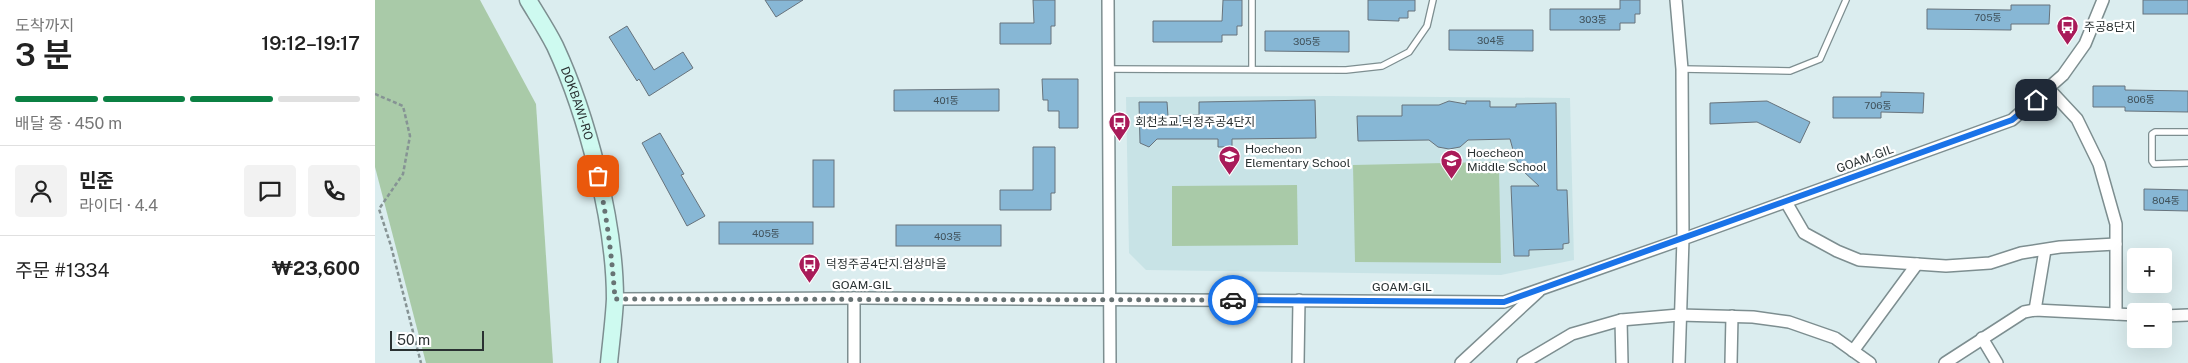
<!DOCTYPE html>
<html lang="ko">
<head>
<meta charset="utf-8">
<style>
  :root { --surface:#fff; --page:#f2f2f2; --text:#222; --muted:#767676; --line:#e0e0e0; --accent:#0b8043 }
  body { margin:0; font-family:"Public Sans","Noto Sans KR",sans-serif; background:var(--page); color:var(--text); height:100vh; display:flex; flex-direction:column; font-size:19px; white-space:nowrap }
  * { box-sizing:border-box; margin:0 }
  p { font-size:16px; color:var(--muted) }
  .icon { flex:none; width:28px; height:28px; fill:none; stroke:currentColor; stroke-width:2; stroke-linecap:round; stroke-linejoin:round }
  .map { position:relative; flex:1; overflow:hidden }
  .panel { display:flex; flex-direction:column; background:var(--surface); width:375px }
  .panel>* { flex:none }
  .tools { position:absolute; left:1752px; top:248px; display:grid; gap:10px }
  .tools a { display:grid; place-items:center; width:45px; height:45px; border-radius:5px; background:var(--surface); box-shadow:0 5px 20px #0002; font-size:25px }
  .scale { position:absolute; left:15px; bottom:12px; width:94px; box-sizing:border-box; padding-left:5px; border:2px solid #2a3132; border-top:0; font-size:14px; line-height:18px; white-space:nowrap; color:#2a3132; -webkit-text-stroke:4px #fff; paint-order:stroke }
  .pin { position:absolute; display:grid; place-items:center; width:42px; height:42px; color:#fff; margin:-21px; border-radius:10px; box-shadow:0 2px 8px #0006 }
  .courier { position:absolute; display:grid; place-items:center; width:50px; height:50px; margin:-25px; border:4px solid #1a73e8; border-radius:50%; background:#fff; color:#222; box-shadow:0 1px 6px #0007 }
  .summary em { font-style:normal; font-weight:600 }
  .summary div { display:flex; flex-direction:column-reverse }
  .summary { display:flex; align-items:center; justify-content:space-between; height:85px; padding:0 15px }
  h1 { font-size:32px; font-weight:600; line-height:38px }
  .bar { display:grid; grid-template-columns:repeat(4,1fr); gap:8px 5px; align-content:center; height:60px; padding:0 15px }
  .bar i { height:6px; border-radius:4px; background:var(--line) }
  .bar .selected { background:var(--accent) }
  .bar p { grid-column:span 4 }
  .line { display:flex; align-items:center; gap:12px; padding:0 15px; border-top:1px solid var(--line) }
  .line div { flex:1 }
  .round { display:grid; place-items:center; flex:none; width:52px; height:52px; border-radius:5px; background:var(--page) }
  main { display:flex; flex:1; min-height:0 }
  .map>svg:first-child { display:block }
  .built { fill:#c8e3e6 }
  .green { fill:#a9caa8 }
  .building { fill:#87b7d5; stroke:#67737c }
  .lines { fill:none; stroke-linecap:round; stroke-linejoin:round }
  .lane-casing { stroke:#7d8e90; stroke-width:8 }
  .street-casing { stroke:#7d8e90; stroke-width:14 }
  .secondary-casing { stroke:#7d8e90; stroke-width:19 }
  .path { stroke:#869394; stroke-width:2.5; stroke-dasharray:4 2.5; stroke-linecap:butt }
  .lane { stroke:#fff; stroke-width:5.5 }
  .street { stroke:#fff; stroke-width:11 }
  .secondary { stroke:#cefaf0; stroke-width:16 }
  .done { stroke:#687374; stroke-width:5; stroke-dasharray:0 9 }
  .route { stroke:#1a73e8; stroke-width:6 }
  .labels { text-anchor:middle; stroke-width:4.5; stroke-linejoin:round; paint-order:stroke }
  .number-label { font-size:10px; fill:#41525b }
  .poi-label { font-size:12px; fill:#2a3132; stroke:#fff; text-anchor:start }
  .street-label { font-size:12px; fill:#2a3132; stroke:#fff }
</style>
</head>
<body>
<main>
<section class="panel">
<div class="summary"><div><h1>3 분</h1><p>도착까지</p></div><em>19:12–19:17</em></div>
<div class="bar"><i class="selected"></i><i class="selected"></i><i class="selected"></i><i></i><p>배달 중 · 450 m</p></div>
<div class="line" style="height:90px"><a class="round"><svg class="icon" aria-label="person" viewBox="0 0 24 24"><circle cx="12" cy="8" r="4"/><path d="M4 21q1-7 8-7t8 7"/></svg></a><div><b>민준</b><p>라이더 · 4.4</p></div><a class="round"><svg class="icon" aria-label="chat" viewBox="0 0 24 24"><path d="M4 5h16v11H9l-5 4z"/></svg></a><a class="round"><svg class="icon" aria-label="phone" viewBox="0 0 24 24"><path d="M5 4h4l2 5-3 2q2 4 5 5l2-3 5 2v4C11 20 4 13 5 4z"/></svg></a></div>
<div class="line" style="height:65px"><div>주문 #1334</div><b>₩23,600</b></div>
</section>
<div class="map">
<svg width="1813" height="363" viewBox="0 0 1813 363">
  <rect width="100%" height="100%" fill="#dbedef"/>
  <path class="built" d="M956,96L1195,98L1199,260L1126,275L771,270L754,253L751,97Z"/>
  <g class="green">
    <path d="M0,0H105L161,104L178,363H51L0,167Z"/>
    <path d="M1116,162L1124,170L1126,263L980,262L978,165Z"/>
    <path d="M922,185L923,245L797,246V186Z"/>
  </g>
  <g class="building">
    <path d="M390,0H428L401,17Z"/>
    <path d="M658,0H680V26H676V44H625V23H659Z"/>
    <path d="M848,0H867V26H862V35H847V42H778V21H847Z"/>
    <path d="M993,0H1040V11H1033V18H1024V21L993,20Z"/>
    <path d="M1245,0H1265V14H1260V23H1245V30H1175V9H1245Z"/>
    <rect x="1768" y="0" width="45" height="14"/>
    <path d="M1636,5H1675L1674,24H1636V30L1552,29V9L1636,10Z"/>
    <path d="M252,26L279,70L308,52L318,68L274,96L264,79L262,81L234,37Z"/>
    <path d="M1074,30H1158V51L1074,50Z"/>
    <path d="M890,31H974V52L890,51Z"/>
    <path d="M667,79H703V128H684V111H673V100H668Z"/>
    <path d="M1718,86H1750V90L1813,91V112L1750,111V107H1718Z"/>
    <path d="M624,89V111H519V90Z"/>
    <path d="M1506,92L1549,93L1548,113L1506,112V118H1458V97H1506Z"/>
    <path d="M940,100L941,138L857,139V147H843V139H782L774,147L765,143L764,102H792L793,116L824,115V102Z"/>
    <path d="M1074,101L1091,104V101H1115V107H1141V104L1181,103L1182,190H1192L1194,243L1188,244V249L1154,250V256H1139L1136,186H1164L1148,171L1140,157L1135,139L1093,140L1085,147L1074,149L1063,147L1054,140L983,141L982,116H1027V105H1064Z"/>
    <path d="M1392,101L1435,122L1425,143L1382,122L1335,124V103Z"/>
    <path d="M285,133L309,174L306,175L330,216L312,226L267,143Z"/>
    <path d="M658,147H680V193H676V210H625V190H658Z"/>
    <rect x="438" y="160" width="21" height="47"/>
    <path d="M1769,189L1813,190V211L1769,210Z"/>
    <rect x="344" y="222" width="94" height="22"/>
    <rect x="521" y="225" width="105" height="21"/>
  </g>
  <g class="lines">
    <defs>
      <g id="lane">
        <path d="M877,0V68"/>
        <path d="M733,69L971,70L1007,66L1034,52L1052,26L1058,0"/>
        <path d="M1307,69L1415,71L1445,59L1471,0"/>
        <path d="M1813,132H1780L1777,134V161L1779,164L1813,163"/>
      </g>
      <g id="street">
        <path d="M733,0L735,363"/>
        <path d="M1674,89L1702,119L1724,164L1741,224V314"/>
        <path d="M1411,202L1429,233L1462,251L1484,260L1571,266L1615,263L1646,253L1685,247L1741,244"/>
        <path d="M240,299L486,298L1129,302L1308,239L1307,69L1301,0"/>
        <path d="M1660,310L1670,250"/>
        <path d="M1789,316L1813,315"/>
        <path d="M1246,320L1247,363"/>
        <path d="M1607,338L1622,363"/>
        <path d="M1478,351L1542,264"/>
        <path d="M479,363V298"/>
        <path d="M923,363L924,300"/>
        <path d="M1086,363L1164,291"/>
        <path d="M1148,363L1197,334L1246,320L1304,315L1378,317L1414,322L1460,338L1495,363"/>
        <path d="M1304,363L1308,239L1637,120L1688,75L1710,44L1728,0"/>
        <path d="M1356,363L1357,316"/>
        <path d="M1570,363L1649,312L1660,310L1761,315"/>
      </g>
      <g id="secondary">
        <path id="s1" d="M153,0C162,15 172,30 180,46C212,115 240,222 240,299C239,320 236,342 234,363"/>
      </g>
    </defs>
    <use href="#lane" class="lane-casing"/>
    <use href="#street" class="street-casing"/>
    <use href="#secondary" class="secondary-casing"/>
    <path class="path" d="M0,94L28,106L35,136L28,174L4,209L16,246L46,363"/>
    <use href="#lane" class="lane"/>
    <use href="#street" class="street"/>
    <use href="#secondary" class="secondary"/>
  </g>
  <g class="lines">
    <path class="done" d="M223,176C232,217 237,257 240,299L858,300"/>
    <path class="route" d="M858,300L1129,302L1637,120L1661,100"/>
  </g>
  <defs>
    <symbol id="bus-pin" viewBox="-11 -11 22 30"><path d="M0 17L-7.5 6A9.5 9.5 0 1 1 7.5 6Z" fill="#a91b59" stroke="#fff"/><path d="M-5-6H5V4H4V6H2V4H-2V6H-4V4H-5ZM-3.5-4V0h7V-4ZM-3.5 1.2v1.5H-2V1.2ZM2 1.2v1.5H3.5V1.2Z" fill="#fff"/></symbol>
    <symbol id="school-pin" viewBox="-11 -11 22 30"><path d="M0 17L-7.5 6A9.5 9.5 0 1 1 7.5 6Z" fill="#a91b59" stroke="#fff"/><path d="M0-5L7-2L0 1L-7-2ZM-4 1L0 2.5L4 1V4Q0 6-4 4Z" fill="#fff"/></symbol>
  </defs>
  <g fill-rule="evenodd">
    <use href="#bus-pin" x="1680" y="14" width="25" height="34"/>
    <use href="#bus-pin" x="732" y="110" width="25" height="34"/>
    <use href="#school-pin" x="842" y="144" width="25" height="34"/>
    <use href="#school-pin" x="1064" y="148" width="25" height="34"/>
    <use href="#bus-pin" x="422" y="252" width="25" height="34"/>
  </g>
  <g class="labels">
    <g class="number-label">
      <text x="1613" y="21">705동</text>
      <text x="1218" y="23">303동</text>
      <text x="1116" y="44">304동</text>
      <text x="932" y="45">305동</text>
      <text x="1766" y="103">806동</text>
      <text x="571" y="104">401동</text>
      <text x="1503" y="109">706동</text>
      <text x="1791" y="204">804동</text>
      <text x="391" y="237">405동</text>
      <text x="573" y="240">403동</text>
    </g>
    <g class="poi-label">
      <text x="1709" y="31">주공8단지</text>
      <text x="760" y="126">회천초교.덕정주공4단지</text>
      <text x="870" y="153">Hoecheon<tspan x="870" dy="14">Elementary School</tspan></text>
      <text x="1092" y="157">Hoecheon<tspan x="1092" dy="14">Middle School</tspan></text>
      <text x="451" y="268">덕정주공4단지.엄상마을</text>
    </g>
    <g class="street-label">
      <text dy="4" stroke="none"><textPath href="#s1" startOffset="115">DOKBAWI-RO</textPath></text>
      <text transform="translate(1490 159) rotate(-20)" y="4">GOAM-GIL</text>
      <text x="487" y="289">GOAM-GIL</text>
      <text x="1027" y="291">GOAM-GIL</text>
    </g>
  </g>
</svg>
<div class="tools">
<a>+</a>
<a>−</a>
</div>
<div class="scale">50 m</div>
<div class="pin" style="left:223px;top:176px;background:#ea580c"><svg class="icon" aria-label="bag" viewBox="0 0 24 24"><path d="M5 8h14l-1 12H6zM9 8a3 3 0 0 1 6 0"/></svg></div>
<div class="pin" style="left:1661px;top:100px;background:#1f2937"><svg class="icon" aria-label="home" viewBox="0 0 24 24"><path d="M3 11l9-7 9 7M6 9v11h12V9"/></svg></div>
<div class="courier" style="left:858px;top:300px"><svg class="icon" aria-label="car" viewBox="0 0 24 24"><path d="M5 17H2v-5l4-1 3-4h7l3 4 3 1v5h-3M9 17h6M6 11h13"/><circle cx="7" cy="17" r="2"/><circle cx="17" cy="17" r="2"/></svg></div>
</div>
</main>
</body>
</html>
